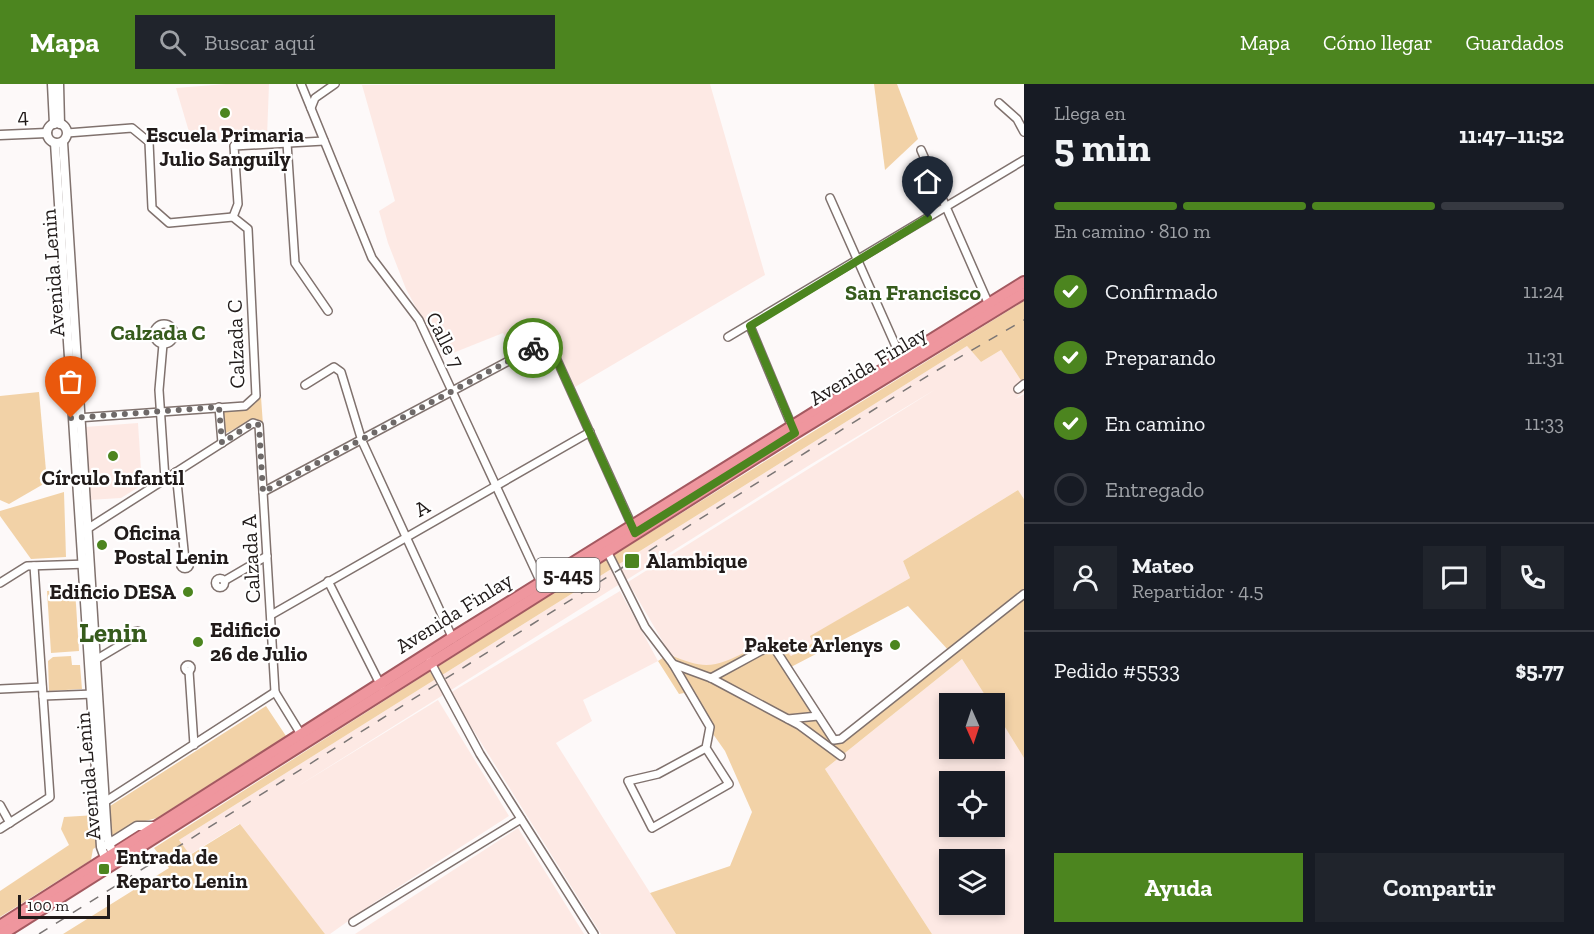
<!DOCTYPE html>
<html lang="es">
<head>
<meta charset="utf-8">
<style>
  :root { --surface:#171b24; --page:#20242c; --text:#f1f3f6; --muted:#9ea1a6; --line:#363941; --accent:#4c851f }
  body { margin:0; font-family:"Zilla Slab",serif; background:var(--page); color:var(--text); height:100vh; display:flex; flex-direction:column; font-size:22px; white-space:nowrap }
  * { box-sizing:border-box; margin:0 }
  p { font-size:20px; color:var(--muted) }
  .icon { flex:none; width:33px; height:33px; fill:none; stroke:currentColor; stroke-width:2; stroke-linecap:round; stroke-linejoin:round }
  .map { position:relative; flex:1; overflow:hidden }
  .panel { display:flex; flex-direction:column; background:var(--surface); width:570px }
  .panel>* { flex:none }
  .needle { width:39px; rotate:177deg }
  .tools { position:absolute; left:939px; top:609px; display:grid; gap:12px }
  .tools a { display:grid; place-items:center; width:66px; height:66px; border-radius:0px; background:var(--surface); box-shadow:0 3px 9px #0003; font-size:30px }
  .scale { position:absolute; left:18px; bottom:15px; width:92px; box-sizing:border-box; padding-left:6px; border:3px solid #211b1a; border-top:0; font-size:16px; line-height:21px; white-space:nowrap; color:#211b1a; -webkit-text-stroke:4px #fff; paint-order:stroke }
  .pin { position:absolute; display:grid; place-items:center; width:51px; height:51px; color:#fff; margin:-62px -26px; border-radius:50% 50% 50% 0; rotate:-45deg; box-shadow:0 0 6px #0007 }
  .pin .icon { rotate:45deg }
  .courier { position:absolute; display:grid; place-items:center; width:60px; height:60px; margin:-30px; border:4px solid #4c851f; border-radius:50%; background:#fff; color:#222; box-shadow:0 2px 8px #0007 }
  .overview em { font-style:normal; font-weight:700 }
  .overview div { display:flex; flex-direction:column-reverse }
  .overview { display:flex; align-items:center; justify-content:space-between; height:102px; padding:0 30px }
  h1 { font-size:39px; font-weight:700; line-height:45px }
  .bar { display:grid; grid-template-columns:repeat(4,1fr); gap:9px 6px; align-content:center; height:72px; padding:0 30px }
  .bar i { height:8px; border-radius:4px; background:var(--line) }
  .bar .on { background:var(--accent) }
  .bar p { grid-column:span 4 }
  .line { display:flex; align-items:center; gap:15px; padding:0 30px; border-top:2px solid var(--line) }
  .line div { flex:1 }
  .round { display:grid; place-items:center; flex:none; width:63px; height:63px; border-radius:0px; background:var(--page) }
  ol { padding:0 30px; list-style:none }
  li { display:flex; align-items:center; gap:18px; height:66px }
  li p { margin-inline-start:auto }
  li .icon { padding:6px; border-radius:50%; background:var(--accent); color:#fff; stroke-width:4 }
  li:last-child { color:var(--muted) }
  li i { width:33px; height:33px; border:3px solid var(--line); border-radius:50% }
  .action { display:flex; gap:12px; margin-top:auto; padding:12px 30px }
  .action a { flex:1; height:69px; border-radius:0px; background:var(--accent); color:#fff; font-size:24px; font-weight:700; line-height:69px; text-align:center }
  .action a+a { background:var(--page); color:var(--text) }
  header { display:flex; align-items:center; gap:36px; box-sizing:border-box; height:84px; padding:0 30px; background:var(--accent); color:#fff }
  header strong { font-size:28px }
  nav { display:flex; gap:33px; margin-inline-start:auto; font-size:21px }
  .search { width:420px; height:54px; background:var(--page); display:flex; align-items:center; gap:15px; box-sizing:border-box; padding:0 21px; border-radius:0px; color:var(--muted); font-size:22px }
  main { display:flex; flex:1; min-height:0 }
  .map>svg:first-child { display:block }
  .built { fill:#fde9e4; fill-rule:evenodd }
  .green { fill:#f2d2a7; fill-rule:evenodd }
  .lines { fill:none; stroke-linecap:round; stroke-linejoin:round }
  .minor-casing { stroke:#80726e; stroke-width:10 }
  .tertiary-casing { stroke:#80726e; stroke-width:11 }
  .trunk-casing { stroke:#a45960; stroke-width:14 }
  .minor { stroke:#fff; stroke-width:7 }
  .tertiary { stroke:#fff; stroke-width:8 }
  .trunk { stroke:#ef969e; stroke-width:10 }
  .rail { stroke:#7b7675; stroke-width:1.5; stroke-dasharray:10 10; stroke-linecap:butt }
  .done { stroke:#6e6968; stroke-width:6; stroke-dasharray:0 10.8 }
  .route { stroke:#4c851f; stroke-width:8 }
  .poi-dot { fill:#4c851f; stroke:#fff; stroke-width:2 }
  .labels { text-anchor:middle; stroke-width:4.5; stroke-linejoin:round; paint-order:stroke }
  .shield { fill:#fff; stroke:#645f5f; stroke-width:1.5 }
  .shield-label { font-size:20px; font-weight:bold; fill:#211b1a }
  .street-label { font-size:21px; fill:#211b1a; stroke:#fff }
  .poi-label { font-size:21px; font-weight:bold; fill:#211b1a; stroke:#fff; text-anchor:start }
  .neighbourhood-label { font-size:22px; font-weight:bold; fill:#365b1c; stroke:#fff }
  .district-label { font-size:27px; font-weight:bold; fill:#365b1c; stroke:#fff }
</style>
</head>
<body>
<header>
<strong>Mapa</strong>
<div class="search"><svg class="icon" aria-label="search" viewBox="0 0 24 24"><circle cx="10" cy="10" r="6"/><path d="M15 15l6 6"/></svg>Buscar aquí</div>
<nav><a>Mapa</a><a>Cómo llegar</a><a>Guardados</a></nav>
</header>
<main>
<div class="map">
<svg width="1024" height="850" viewBox="0 0 1024 850">
  <rect width="100%" height="100%" fill="#fdf9f9"/>
  <g class="built">
    <path d="M226,0H269L267,53L192,58L176,4Z"/>
    <path d="M710,0L765,191L575,303L550,250L514,268L503,249L443,273L406,205L388,159L379,127L395,117L362,1Z"/>
    <path d="M967,262L981,278L1001,266L1024,301V308L1015,315L1024,310V415L1018,406L903,477L910,494L811,552L813,559L790,573L777,558L767,557L718,582H695L670,570L628,498L936,305L808,382L295,704L438,616L509,732L375,818L330,850H325L239,740L189,771L179,756Z"/>
    <path d="M138,339L142,401L121,414L89,416L85,343Z"/>
    <path d="M620,507L658,577L583,616L592,637L556,659L676,850H601L450,609Z"/>
    <path d="M962,575L990,619L950,620V664H994L995,627L1024,674V850H932L825,685ZM950,698H994V742H950ZM950,776H994V820H950Z"/>
    <path d="M518,744L584,850H355Z"/>
  </g>
  <g class="green">
    <path d="M874,0H897L918,55L885,86Z"/>
    <path d="M1024,217V301L1001,266L981,278L967,262L179,756L190,771L240,740L325,850H63L169,784L154,764L572,497Z"/>
    <path d="M39,308L47,398L9,420L0,416V312Z"/>
    <path d="M261,313L263,341L253,336L224,350L223,328L247,325Z"/>
    <path d="M1018,406L1024,415V674L995,627L994,620L990,619L962,575L825,685L932,850H676L650,809L730,782L752,728L725,667L684,609L679,610L658,577L669,570C706,587 715,583 750,566C759,561 766,557 777,558L791,572L813,559L810,552L910,494L903,477ZM908,522L949,567L836,653L791,583Z"/>
    <path d="M64,408L66,473L31,475L0,432V427Z"/>
    <path d="M75,505L79,567L51,569L47,507Z"/>
    <path d="M71,572L72,581H80L82,605L49,607L48,577L53,573Z"/>
    <path d="M266,622L286,652L157,734L137,739L93,765L91,776L0,833V807L69,761L61,745L64,733L96,731Z"/>
  </g>
  <g class="lines">
    <defs>
      <g id="minor">
        <path d="M301,0L372,174L419,236L542,501"/>
        <path d="M999,19L1017,35L1024,48"/>
        <path d="M311,24L315,14L335,0"/>
        <path d="M67,49L132,44L149,58L152,124L169,139L233,133L248,145L256,312L245,322L77,334"/>
        <path d="M287,59L295,179L328,227"/>
        <path d="M921,66L990,223"/>
        <path d="M830,114L902,276"/>
        <path d="M233,133L238,120L234,62L324,57"/>
        <circle cx="164" cy="250" r="10"/>
        <path d="M750,242L793,345"/>
        <path d="M728,253L1024,76"/>
        <path d="M163,260L159,306L165,395"/>
        <path d="M305,301L334,283L341,288L362,357L453,555"/>
        <path d="M1018,305L1024,300"/>
        <path d="M219,323L222,359"/>
        <path d="M176,388L185,476"/>
        <path d="M263,408L548,256L633,444"/>
        <path d="M84,447L253,339L259,341L275,608L302,652"/>
        <path d="M607,467L645,543L673,580L711,594L799,641L841,672"/>
        <circle cx="185" cy="480" r="4.5"/>
        <circle cx="220" cy="499" r="4.5"/>
        <path d="M224,497L267,472"/>
        <path d="M328,497L381,602"/>
        <path d="M0,499L27,482L88,480"/>
        <path d="M271,531L590,348"/>
        <circle cx="137" cy="551" r="4"/>
        <path d="M97,575L134,553"/>
        <path d="M430,577L480,670L594,850"/>
        <path d="M673,580L710,643L706,664L658,690L628,697L652,744L729,700L706,664"/>
        <circle cx="188" cy="584" r="3"/>
        <path d="M189,587L194,661"/>
        <path d="M711,594L768,563L775,565L834,656L841,655L1024,510"/>
        <path d="M0,605L42,603"/>
        <path d="M43,612L94,610"/>
        <path d="M788,635L818,632"/>
        <path d="M103,719L275,608"/>
        <path d="M0,721L10,739"/>
        <path d="M0,745L50,713L34,482"/>
        <path d="M353,838L521,735"/>
      </g>
      <g id="tertiary">
        <path d="M52,0L54,40"/>
        <path d="M59,0L60,40"/>
        <circle cx="57" cy="49" r="10"/>
        <path d="M0,51L47,49"/>
        <path d="M63,58L107,752L114,774"/>
        <path d="M55,59L101,763L105,774L112,776"/>
        <path d="M107,761L137,742H156"/>
      </g>
      <g id="trunk">
        <path d="M0,842L452,554L1024,198"/>
        <path d="M2,850L795,349L1024,209"/>
      </g>
    </defs>
    <use href="#minor" class="minor-casing"/>
    <use href="#tertiary" class="tertiary-casing"/>
    <use href="#trunk" class="trunk-casing"/>
    <use href="#minor" class="minor"/>
    <use href="#tertiary" class="tertiary"/>
    <use href="#trunk" class="trunk"/>
    <path class="rail" d="M39,850L929,291L1024,236"/>
  </g>
  <g class="lines">
    <path class="done" d="M71,334L219,323L222,359L253,339L259,341L263,408L533,264"/>
    <path class="route" d="M533,264L548,256L635,449L795,349L750,242L928,134"/>
  </g>
  <g class="poi-dot">
    <circle cx="225" cy="29" r="6"/>
    <circle cx="113" cy="372" r="6"/>
    <circle cx="102" cy="461" r="6"/>
    <rect x="624" y="469" width="16" height="16" rx="3"/>
    <circle cx="188" cy="508" r="6"/>
    <circle cx="198" cy="558" r="6"/>
    <circle cx="895" cy="561" r="6"/>
    <rect x="98" y="779" width="12" height="12" rx="3"/>
  </g>
  <g class="labels">
    <rect class="shield" x="536.5" y="474" width="63" height="34" rx="4.5"/>
    <g class="shield-label">
      <text x="568" y="498">5-445</text>
    </g>
    <g class="street-label">
      <text transform="translate(23 32) rotate(-3)" y="7">4</text>
      <text transform="translate(53 189) rotate(-94)" y="7">Avenida Lenin</text>
      <text transform="translate(445 256) rotate(63)" y="7">Calle 7</text>
      <text transform="translate(236 260) rotate(-92)" y="7">Calzada C</text>
      <text transform="translate(868 282) rotate(-31)" y="7">Avenida Finlay</text>
      <text transform="translate(422 424) rotate(-29)" y="7">A</text>
      <text transform="translate(251 475) rotate(-93)" y="7">Calzada A</text>
      <text transform="translate(454 529) rotate(-32)" y="7">Avenida Finlay</text>
      <text transform="translate(88 692) rotate(-95)" y="7">Avenida Lenin</text>
    </g>
    <g class="poi-label">
      <text x="225" y="58" text-anchor="middle">Escuela Primaria<tspan x="225" dy="24">Julio Sanguily</tspan></text>
      <text x="113" y="401" text-anchor="middle">Círculo Infantil</text>
      <text x="114" y="456">Oficina<tspan x="114" dy="24">Postal Lenin</tspan></text>
      <text x="646" y="484">Alambique</text>
      <text x="176" y="515" text-anchor="end">Edificio DESA</text>
      <text x="210" y="553">Edificio<tspan x="210" dy="24">26 de Julio</tspan></text>
      <text x="883" y="568" text-anchor="end">Pakete Arlenys</text>
      <text x="116" y="780">Entrada de<tspan x="116" dy="24">Reparto Lenin</tspan></text>
    </g>
    <g class="neighbourhood-label">
      <text x="913" y="216">San Francisco</text>
      <text x="158" y="256">Calzada C</text>
    </g>
    <g class="district-label">
      <text x="113" y="558">Lenin</text>
    </g>
  </g>
</svg>
<div class="tools">
<a><svg class="needle" viewBox="-14 -14 28 28"><path d="M0-13l5 13h-10z" fill="#e53935"/><path d="M0 13l5-13h-10z" fill="#9ea1a6"/></svg></a>
<a><svg class="icon" aria-label="locate" viewBox="0 0 24 24"><circle cx="12" cy="12" r="6"/><path d="M12 2v4M12 18v4M2 12h4M18 12h4"/></svg></a>
<a><svg class="icon" aria-label="layers" viewBox="0 0 24 24"><path d="M12 4l9 5-9 5-9-5zM3 14l9 5 9-5"/></svg></a>
</div>
<div class="scale">100 m</div>
<div class="pin" style="left:71px;top:334px;background:#ea580c"><svg class="icon" aria-label="bag" viewBox="0 0 24 24"><path d="M5 8h14l-1 12H6zM9 8a3 3 0 0 1 6 0"/></svg></div>
<div class="pin" style="left:928px;top:134px;background:#1f2937"><svg class="icon" aria-label="home" viewBox="0 0 24 24"><path d="M3 11l9-7 9 7M6 9v11h12V9"/></svg></div>
<div class="courier" style="left:533px;top:264px"><svg class="icon" aria-label="bike" viewBox="0 0 24 24"><circle cx="6" cy="16" r="4"/><circle cx="18" cy="16" r="4"/><path d="M6 16l4-8h5l3 8M10 8l3 8H6M13 5h3"/></svg></div>
</div>
<section class="panel">
<div class="overview"><div><h1>5 min</h1><p>Llega en</p></div><em>11:47–11:52</em></div>
<div class="bar"><i class="on"></i><i class="on"></i><i class="on"></i><i></i><p>En camino · 810 m</p></div>
<ol>
<li><svg class="icon" aria-label="check" viewBox="0 0 24 24"><path d="M5 12l5 5 9-10"/></svg>Confirmado<p>11:24</p></li>
<li><svg class="icon" aria-label="check" viewBox="0 0 24 24"><path d="M5 12l5 5 9-10"/></svg>Preparando<p>11:31</p></li>
<li><svg class="icon" aria-label="check" viewBox="0 0 24 24"><path d="M5 12l5 5 9-10"/></svg>En camino<p>11:33</p></li>
<li><i></i>Entregado</li>
</ol>
<div class="line" style="height:108px"><a class="round"><svg class="icon" aria-label="person" viewBox="0 0 24 24"><circle cx="12" cy="8" r="4"/><path d="M4 21q1-7 8-7t8 7"/></svg></a><div><b>Mateo</b><p>Repartidor · 4.5</p></div><a class="round"><svg class="icon" aria-label="chat" viewBox="0 0 24 24"><path d="M4 5h16v11H9l-5 4z"/></svg></a><a class="round"><svg class="icon" aria-label="phone" viewBox="0 0 24 24"><path d="M5 4h4l2 5-3 2q2 4 5 5l2-3 5 2v4C11 20 4 13 5 4z"/></svg></a></div>
<div class="line" style="height:78px"><div>Pedido #5533</div><b>$5.77</b></div>
<div class="action"><a>Ayuda</a><a>Compartir</a></div>
</section>
</main>
</body>
</html>
